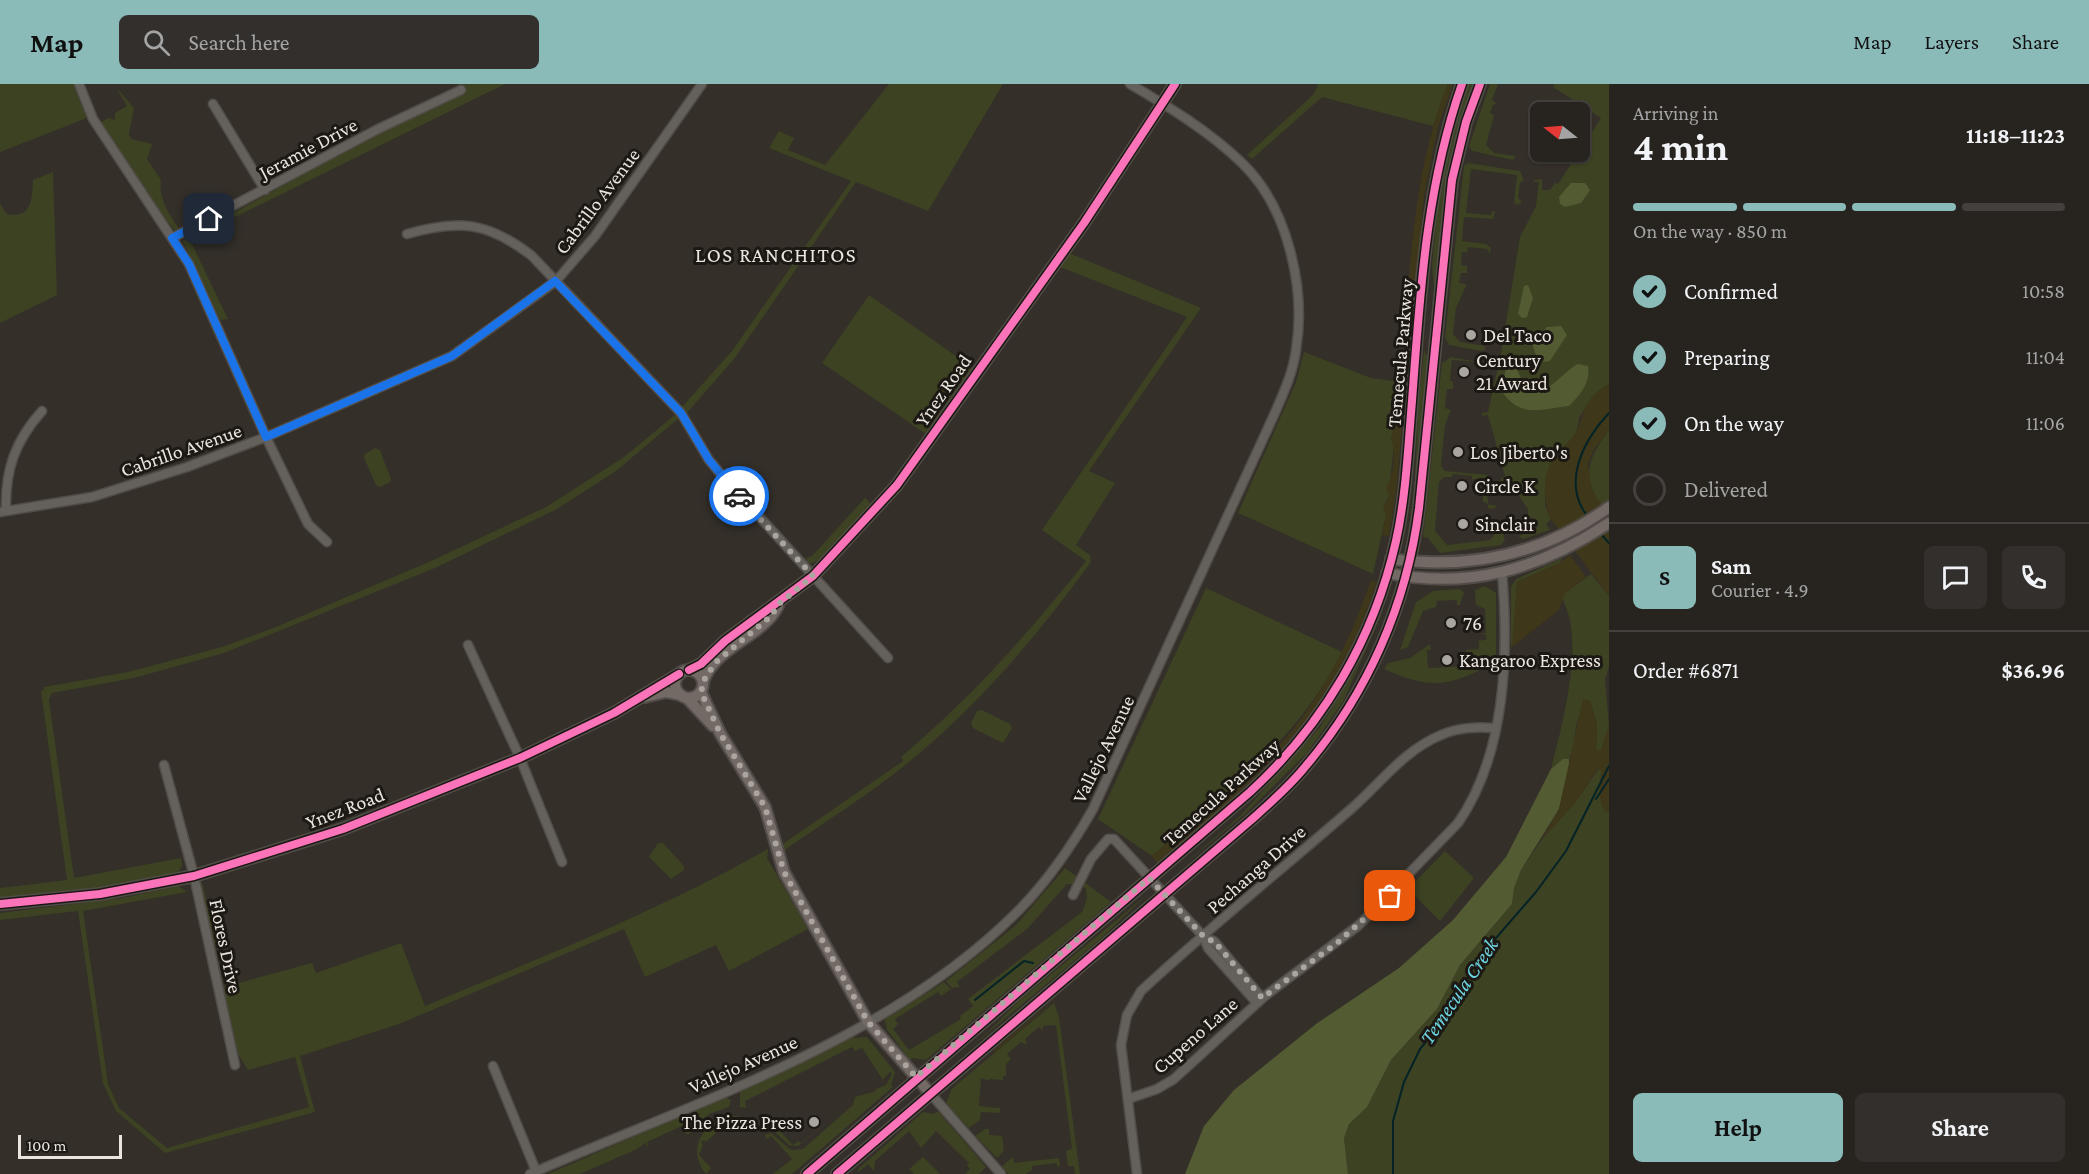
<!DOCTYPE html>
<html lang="en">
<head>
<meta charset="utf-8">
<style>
  :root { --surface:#27231f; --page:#332f2c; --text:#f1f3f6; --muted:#a4a4a4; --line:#43403d; --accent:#8bbbb9 }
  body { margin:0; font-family:"Crimson Pro",serif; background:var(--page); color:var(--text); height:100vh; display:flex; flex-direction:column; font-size:22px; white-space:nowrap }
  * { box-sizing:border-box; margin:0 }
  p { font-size:20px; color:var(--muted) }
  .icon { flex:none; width:33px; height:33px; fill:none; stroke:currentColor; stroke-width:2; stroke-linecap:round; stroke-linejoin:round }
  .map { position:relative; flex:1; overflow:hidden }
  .side { display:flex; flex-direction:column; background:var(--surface); width:480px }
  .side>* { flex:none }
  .needle { width:39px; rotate:287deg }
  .tools { position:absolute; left:1530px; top:18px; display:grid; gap:12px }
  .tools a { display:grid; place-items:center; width:60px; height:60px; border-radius:9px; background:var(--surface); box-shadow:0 2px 4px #0004,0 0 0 2px var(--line); font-size:30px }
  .scale { position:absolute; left:18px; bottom:15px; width:104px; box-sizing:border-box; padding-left:6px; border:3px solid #ebe5de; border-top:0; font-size:16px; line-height:21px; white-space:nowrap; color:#ebe5de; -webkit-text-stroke:4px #1c1813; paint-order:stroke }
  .pin { position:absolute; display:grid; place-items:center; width:51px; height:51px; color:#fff; margin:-26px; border-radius:12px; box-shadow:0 3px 9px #0006 }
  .courier { position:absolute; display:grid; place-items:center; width:60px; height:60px; margin:-30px; border:4px solid #1a73e8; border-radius:50%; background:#fff; color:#222; box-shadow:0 2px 8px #0007 }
  .head em { font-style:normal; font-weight:700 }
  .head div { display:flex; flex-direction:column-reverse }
  .head { display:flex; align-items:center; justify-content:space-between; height:102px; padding:0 24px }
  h1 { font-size:39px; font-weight:700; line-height:45px }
  .bar { display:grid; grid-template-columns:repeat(4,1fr); gap:9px 6px; align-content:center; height:72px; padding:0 24px }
  .bar i { height:8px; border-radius:4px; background:var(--line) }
  .bar .on { background:var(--accent) }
  .bar p { grid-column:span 4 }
  .line { display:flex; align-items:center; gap:15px; padding:0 24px; border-top:2px solid var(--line) }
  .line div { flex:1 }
  .round { display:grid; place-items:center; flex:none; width:63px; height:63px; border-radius:9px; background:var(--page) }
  ol { padding:0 24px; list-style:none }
  li { display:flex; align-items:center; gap:18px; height:66px }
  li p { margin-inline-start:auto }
  li .icon { padding:6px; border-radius:50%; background:var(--accent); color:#111; stroke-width:4 }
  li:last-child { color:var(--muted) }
  li i { width:33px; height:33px; border:3px solid var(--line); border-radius:50% }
  .action { display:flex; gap:12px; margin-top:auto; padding:12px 24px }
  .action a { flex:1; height:69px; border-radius:9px; background:var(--accent); color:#111; font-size:24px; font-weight:700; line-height:69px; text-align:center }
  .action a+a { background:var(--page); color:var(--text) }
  header { display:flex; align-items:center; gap:36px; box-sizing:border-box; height:84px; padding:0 30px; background:var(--accent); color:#111 }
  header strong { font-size:28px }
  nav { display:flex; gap:33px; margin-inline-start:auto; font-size:21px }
  .search { width:420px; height:54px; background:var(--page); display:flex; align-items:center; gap:15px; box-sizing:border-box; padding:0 21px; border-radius:9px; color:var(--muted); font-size:22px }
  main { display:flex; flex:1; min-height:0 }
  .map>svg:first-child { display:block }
  .green { fill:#3c4222 }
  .forest { fill:#535b33 }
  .sand { fill:#3e371a }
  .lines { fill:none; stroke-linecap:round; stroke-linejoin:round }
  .stream { stroke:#052326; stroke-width:2 }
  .minor-casing { stroke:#514c47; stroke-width:11 }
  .major-casing { stroke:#514c47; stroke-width:14 }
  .minor { stroke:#64605b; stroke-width:8 }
  .major { stroke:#746a65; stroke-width:10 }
  .cycleway-casing { stroke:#1c1813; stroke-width:11 }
  .cycleway { stroke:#fb73b8; stroke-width:8 }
  .done { stroke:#aba59f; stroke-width:6; stroke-dasharray:0 10.8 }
  .route { stroke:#1a73e8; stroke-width:8 }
  .poi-dot { fill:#aba59f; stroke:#1c1813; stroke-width:2 }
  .labels { text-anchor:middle; stroke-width:6; stroke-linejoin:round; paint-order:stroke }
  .street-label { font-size:20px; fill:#ebe5de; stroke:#1c1813 }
  .poi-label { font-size:20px; fill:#ebe5de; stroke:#1c1813; text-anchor:start }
  .neighbourhood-label { font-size:21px; letter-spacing:1.5px; fill:#ebe5de; stroke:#1c1813 }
  .water-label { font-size:21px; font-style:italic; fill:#6ed5e2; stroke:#1c1813 }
</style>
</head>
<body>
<header>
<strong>Map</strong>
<div class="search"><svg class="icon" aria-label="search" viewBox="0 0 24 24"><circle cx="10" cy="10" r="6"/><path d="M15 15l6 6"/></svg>Search here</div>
<nav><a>Map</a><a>Layers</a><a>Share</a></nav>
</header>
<main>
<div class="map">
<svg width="1609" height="1090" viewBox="0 0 1609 1090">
  <rect width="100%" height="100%" fill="#342f29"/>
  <g class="green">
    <path d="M0,0H74L87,34L0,68Z"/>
    <path d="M458,0H505L217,142L191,158L228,235L220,236L183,157L379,48L463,8Z"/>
    <path d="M889,0H1003L928,127L856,98L734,275L686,330L681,324L732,267L851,97L769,64L779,47L794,54L788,66L825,81Z"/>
    <path d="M1318,0H1448L1433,42L1322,13L1252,75L1247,71L1314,10Z"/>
    <path d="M1468,0H1473L1455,57L1446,99L1429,258L1434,203L1432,181L1439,109L1450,55Z"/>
    <path d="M1490,0H1498L1492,16L1497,20L1493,21L1490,29L1494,31L1486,61L1494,69L1516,72L1513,76L1472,67L1469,62Z"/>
    <path d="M1555,0H1609V300L1593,312L1579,334L1577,347L1546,395L1545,422L1551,435L1546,440L1550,446L1523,455L1519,452L1538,443L1534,434H1528V425L1519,412L1500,396L1505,392L1488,331L1482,332V329L1488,328L1501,269L1520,153L1536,122L1539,98H1534L1535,96L1542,95V106H1550L1555,99L1558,100L1601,34L1553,3Z"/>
    <path d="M116,3L134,24L129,50L131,55L152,60L147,75L161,96C158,114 170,132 180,146L176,148L153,119L101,38L109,34L115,36V29L127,22Z"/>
    <path d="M1468,79L1520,87L1524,96L1520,99L1518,114L1522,118L1518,121L1514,119L1517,91L1471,85L1466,129L1491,131L1492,127L1495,128L1493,135L1464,133L1462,157L1486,160L1491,164L1490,170L1487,165L1468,163L1467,168H1462L1461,181L1467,182V189H1461L1459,199L1466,200V202L1456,224L1453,250L1460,258L1485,262V266L1481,267L1449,261L1445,253L1464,82Z"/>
    <path d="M53,88L57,211L0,239V120L7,130C32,135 32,115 33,96Z"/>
    <path d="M1069,169L1201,224L1089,387L1115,399L1076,461L1090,471L1091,478C1038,551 979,621 909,678C869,711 824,738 782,768L780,762L903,677L901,673C971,614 1029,549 1086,477L1042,446L1187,233L1060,183Z"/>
    <path d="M869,211L973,284L926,350L822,279Z"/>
    <path d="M1424,266L1428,274L1417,397L1407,457L1415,397L1418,324Z"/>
    <path d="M1304,268L1371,294L1400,298L1394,323L1397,331L1395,345L1391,354L1394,362L1390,397L1387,402L1389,412L1384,421L1386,431L1373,490L1238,429L1296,298Z"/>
    <path d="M1451,273L1479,278L1452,276L1450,297H1453V305H1447L1445,324L1451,326L1445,341L1441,382L1445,387L1488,391L1485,394V400H1490L1491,404L1486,407L1489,421H1495L1496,424L1489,425L1487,419L1483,418V403L1480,396L1472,395V392L1453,390L1452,393H1444L1439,398L1435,447L1447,461L1490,456L1501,443L1505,456L1501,461L1440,469L1428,454L1423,453L1442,279Z"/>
    <path d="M676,330L679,334L616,387L557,425L435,484L224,569L134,594L52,609L49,616L74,794L181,774L182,782L177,790L87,806L0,815V804L67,796L41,607L44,606V603L128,588L222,563L276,543L431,477L546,423L624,373Z"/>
    <path d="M1609,346V432C1581,398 1584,379 1609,346Z"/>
    <path d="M375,364L380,366L391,395L390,398L380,403L376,401L364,374L365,370Z"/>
    <path d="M865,414L871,420C859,434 825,481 807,480L806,474L812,472Z"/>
    <path d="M1563,474L1560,479L1517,498L1514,554L1511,564V503L1516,495Z"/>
    <path d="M1591,490L1609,512V583L1605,595L1609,641L1601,667L1596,666L1597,641L1590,617C1569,639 1580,652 1569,675H1563L1551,685C1562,641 1586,556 1562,515L1565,509Z"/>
    <path d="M1485,502L1496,509V578C1451,602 1432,607 1384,585L1388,579L1410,574L1430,560L1431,566H1427L1428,584L1467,582L1466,566L1479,565V557L1487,555L1486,551L1481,550L1486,549L1485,525L1476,521L1475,506Z"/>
    <path d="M1206,504L1342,568C1300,654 1224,711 1152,772L1098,735Z"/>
    <path d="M1459,505L1464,508L1460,521H1457V516L1437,517L1436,523L1423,527L1408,563L1400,566L1416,518L1433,507Z"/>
    <path d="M1390,512L1343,618L1307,669L1245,730L1171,791L1240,732L1320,643L1357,583Z"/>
    <path d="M982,626L1010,640L1012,644L1003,659L973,644L971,639L977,627Z"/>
    <path d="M1599,684L1602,688L1600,697L1606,728L1609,727V1090H1348L1344,1054L1349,1040L1367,1023L1391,976L1437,925L1460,881L1512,820L1514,804L1521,786L1542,755L1575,719Z"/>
    <path d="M658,759H663L684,782V786L671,795L649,773Z"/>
    <path d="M768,765L767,774L808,845L729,887L716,861L645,893L624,845L399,940L300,972L315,1028L165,1069L116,1027L103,999L78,827L0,836V829L122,814L179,802L187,808L83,827L108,1000L119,1024L167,1064L309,1023L295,973L248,986L238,970L200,802L202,798L217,861L215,862L224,903L312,879L316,889L401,859L425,922C540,874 658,827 768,765Z"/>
    <path d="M1445,767L1474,794L1440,837L1408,805Z"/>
    <path d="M1065,784L1111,818L926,976L912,974L910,976L887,946L884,932L886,930L889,933L944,898L951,905L941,912L938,908L895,935L898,940L893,945L909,966L961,935L960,932L973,922L968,915L1082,828L1087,815L1086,805L1080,800H1067L1027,845L957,898L960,903L952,904L946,897L1016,841Z"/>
    <path d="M1148,810L1097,858L936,992L989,947L1021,915Z"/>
    <path d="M1054,919L1059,933L1080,1090H1075L1074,1082H1068L1066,1067L1072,1065L1056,941L1043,942V947L1039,943L1025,955L1027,961L1021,958L1007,970L1011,975L1006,980V992H1003V996L989,995V997L981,994L979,1022L1000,1024V1029L981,1028L980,1036L969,1044L946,1020L951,1006L955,1002Z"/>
    <path d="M852,950L854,954L867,953L895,988L891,1001L893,1003L792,1090H773L792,1075L771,1052L767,1055L765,1051L771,1049L791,1066L803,1065L853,1021L855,1013L876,1007V1005L886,1001L892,990L890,988L883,996L862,964L855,967L852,963L745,1017L746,1024L740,1023V1008Z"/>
    <path d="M725,1013L731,1016L729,1023L709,1030L689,1050H686L682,1042L647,1058L648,1064L645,1059L637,1065L580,1090H548Z"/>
    <path d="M938,1027L986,1083L979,1090H965L970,1085L967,1081L969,1079L936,1047L921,1064L909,1047L875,1077L874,1087L868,1080L859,1088L857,1086L923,1028L934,1030Z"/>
    <path d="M838,1030L798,1062L789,1061L774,1047L785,1042L781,1048L793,1061L798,1057L801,1059Z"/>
    <path d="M737,1032L746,1036L742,1039L731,1035L706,1058L704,1056L701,1058L703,1061L699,1071L711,1084L706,1090C685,1062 705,1035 737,1032Z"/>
    <path d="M985,1045H989V1051L1002,1052L1004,1067L997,1074L975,1052Z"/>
    <path d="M923,1073L940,1090H914L909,1085Z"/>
    <path d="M1013,1073L1014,1079L1059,1074L1060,1082L1058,1083L1056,1079L1032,1082V1086L1026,1090H1008L1002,1082Z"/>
  </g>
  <g class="forest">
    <path d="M1571,99H1585L1590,106L1581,119L1565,123L1560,120L1559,113Z"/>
    <path d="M1528,201L1533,214L1527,233L1522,234L1518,230L1524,202Z"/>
    <path d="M1561,242L1567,251L1550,277L1543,278L1536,271L1532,259L1547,243Z"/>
    <path d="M1510,280H1514C1519,287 1520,295 1525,302C1541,321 1564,286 1578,280L1588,282C1591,299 1580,311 1569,322C1539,325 1520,335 1501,306L1506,284Z"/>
    <path d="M1563,675H1569V684L1559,725L1521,786L1514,804L1512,820L1460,881L1437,925L1391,976L1367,1023L1349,1040L1344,1054L1348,1090H1185L1204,1042L1234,1006L1316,940L1399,884L1453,836L1506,773L1551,685Z"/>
  </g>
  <g class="sand">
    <path d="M1448,0H1453L1438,43L1424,113L1396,409L1389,452L1382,451L1386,431L1383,424L1389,412L1386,404C1394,393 1396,367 1391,354C1394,342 1397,335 1394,323L1397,319C1411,212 1407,101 1448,0Z"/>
    <path d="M1609,300V346L1594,365L1588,380L1592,406L1609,432V512L1551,435C1542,415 1542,387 1557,369C1563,362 1571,357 1576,348C1586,328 1584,313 1609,300Z"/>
    <path d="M1570,471L1586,493L1565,509L1559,526L1512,563L1517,498L1560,479Z"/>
    <path d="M1371,496L1377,498C1333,633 1261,691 1157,779L1152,772C1201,730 1258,690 1298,639C1331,596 1353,548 1371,496Z"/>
    <path d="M1583,615L1590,617L1597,641L1596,666H1601L1609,641V727L1606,728C1597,716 1599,702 1602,688L1598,684L1575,719L1542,755L1559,725Z"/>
    <path d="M1070,903L994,969L995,965Z"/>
  </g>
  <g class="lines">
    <g class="stream">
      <path d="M1588,433C1561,399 1583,357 1609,329"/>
      <path d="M1601,450L1609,459"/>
      <path d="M1596,715L1609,695"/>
      <path d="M975,916L1024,877L1033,879"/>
      <path d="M1393,1090V1037L1404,998L1420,965L1452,926L1476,877L1536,808L1566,767L1609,682"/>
    </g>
    <defs>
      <g id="minor">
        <path d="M79,0L93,35L189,180L266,353L308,440L327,458"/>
        <path d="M213,20L265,106"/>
        <path d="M407,150C460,135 488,138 532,172L681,329L709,376L724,394L888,574"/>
        <path d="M172,154L378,45L461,6"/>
        <path d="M6,426C5,386 15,357 42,327"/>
        <path d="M0,428L92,413L187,383L266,353L452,272L556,197L595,152L702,0"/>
        <path d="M468,561L520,674L562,778"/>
        <path d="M164,681L194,792L235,981"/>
        <path d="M1073,811L1091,775L1108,755H1114L1203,852L1208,864L1257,919"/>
        <path d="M1206,855L1214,857L1262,914"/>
        <path d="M493,982L536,1087"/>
        <path d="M930,1009L1001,1090"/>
        <path d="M1128,1015L1157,1005L1174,995L1265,912L1359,841L1458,739C1506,670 1509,570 1502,488"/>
        <path d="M530,1090C697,1017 891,957 1021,824C1049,795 1073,760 1093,725L1274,331C1283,310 1293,289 1296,266C1306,205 1288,123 1242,79C1209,47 1169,23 1130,0"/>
        <path d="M1137,1090L1121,961L1127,931L1141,907C1209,844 1281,786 1351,725C1381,699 1403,667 1441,651C1459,643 1476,643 1495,644"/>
      </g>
      <g id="major">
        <path d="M1391,475C1470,486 1544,470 1609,423"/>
        <path d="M1387,489C1469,506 1540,485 1609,439"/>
        <circle cx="689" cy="600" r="14"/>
        <path d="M689,586L701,580L725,557L813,492L897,401L1084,139L1175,0"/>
        <path d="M703,598C715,562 763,553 778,522"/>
        <path d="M701,608L720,649L765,723L784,788L868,938L930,1009"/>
        <path d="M645,613L666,608L681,611"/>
        <path d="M687,614L713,642"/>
        <path d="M0,820L100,810L194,792L343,745L520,674L614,629L679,590"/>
        <path d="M807,1090L1250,708C1323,641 1374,555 1396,457C1406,412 1408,364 1412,317C1420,210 1426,102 1462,0"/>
        <path d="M837,1090L1250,737C1269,720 1289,703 1305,683C1368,609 1407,520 1419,424L1452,96L1466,38L1480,0"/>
      </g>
    </defs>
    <use href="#minor" class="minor-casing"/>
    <use href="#major" class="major-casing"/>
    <use href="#minor" class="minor"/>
    <use href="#major" class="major"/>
    <defs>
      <g id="cycleway">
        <path d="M689,586L701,580L725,557L813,492L897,401L1084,139L1175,0"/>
        <path d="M0,820L100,810L194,792L343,745L520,674L614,629L679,590"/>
        <path d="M807,1090L1250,708C1323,641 1374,555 1396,457C1406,412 1408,364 1412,317C1420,210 1426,102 1462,0"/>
        <path d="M837,1090L1250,737C1269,720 1289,703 1305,683C1368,609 1407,520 1419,424L1452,96L1466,38L1480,0"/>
      </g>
    </defs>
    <use href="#cycleway" class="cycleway-casing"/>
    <use href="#cycleway" class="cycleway"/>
  </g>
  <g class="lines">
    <path class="done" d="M739,412L813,492L780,519L770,533L716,578L705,594L701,608L720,649L765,723L784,788L868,938L916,993L1149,794L1206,855L1214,857L1262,914L1337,859L1390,812"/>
    <path class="route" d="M209,135L172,154L189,180L266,353L452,272L555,197L681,329L709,376L739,412"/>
  </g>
  <g class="poi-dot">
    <circle cx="1471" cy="251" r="6"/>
    <circle cx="1464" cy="288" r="6"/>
    <circle cx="1458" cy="368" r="6"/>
    <circle cx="1462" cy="402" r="6"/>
    <circle cx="1463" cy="440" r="6"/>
    <circle cx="1451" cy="539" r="6"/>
    <circle cx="1447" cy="576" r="6"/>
    <circle cx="814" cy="1038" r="6"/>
  </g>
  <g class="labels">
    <g class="street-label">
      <text transform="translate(308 64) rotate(-28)" y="7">Jeramie Drive</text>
      <text transform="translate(597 117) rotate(-53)" y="7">Cabrillo Avenue</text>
      <text transform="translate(1400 269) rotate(-85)" y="7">Temecula Parkway</text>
      <text transform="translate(943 306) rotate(-55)" y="7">Ynez Road</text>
      <text transform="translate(181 366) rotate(-19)" y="7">Cabrillo Avenue</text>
      <text transform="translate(1103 665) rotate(-64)" y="7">Vallejo Avenue</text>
      <text transform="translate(1221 708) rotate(-42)" y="7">Temecula Parkway</text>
      <text transform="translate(345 724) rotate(-21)" y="7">Ynez Road</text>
      <text transform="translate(1256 785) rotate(-41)" y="7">Pechanga Drive</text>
      <text transform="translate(226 862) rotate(78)" y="7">Flores Drive</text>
      <text transform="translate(1195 951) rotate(-41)" y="7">Cupeno Lane</text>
      <text transform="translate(743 980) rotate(-24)" y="7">Vallejo Avenue</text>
    </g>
    <g class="poi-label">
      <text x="1483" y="258">Del Taco</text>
      <text x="1476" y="283">Century<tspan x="1476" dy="23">21 Award</tspan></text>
      <text x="1470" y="375">Los Jiberto's</text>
      <text x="1474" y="409">Circle K</text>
      <text x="1475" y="447">Sinclair</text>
      <text x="1463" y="546">76</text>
      <text x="1459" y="583">Kangaroo Express</text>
      <text x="802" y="1045" text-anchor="end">The Pizza Press</text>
    </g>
    <g class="neighbourhood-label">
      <text x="776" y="178">LOS RANCHITOS</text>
    </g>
    <g class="water-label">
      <text transform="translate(1459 907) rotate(-56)" y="7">Temecula Creek</text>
    </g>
  </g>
</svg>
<div class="tools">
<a><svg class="needle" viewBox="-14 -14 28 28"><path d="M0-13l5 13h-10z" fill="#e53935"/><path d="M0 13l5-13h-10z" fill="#a4a4a4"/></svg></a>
</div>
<div class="scale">100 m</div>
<div class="pin" style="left:1390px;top:812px;background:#ea580c"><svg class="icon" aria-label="bag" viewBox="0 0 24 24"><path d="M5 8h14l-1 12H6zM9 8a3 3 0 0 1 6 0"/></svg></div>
<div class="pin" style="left:209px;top:135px;background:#1f2937"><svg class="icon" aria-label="home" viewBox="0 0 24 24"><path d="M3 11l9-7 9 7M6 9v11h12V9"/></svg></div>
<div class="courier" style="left:739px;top:412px"><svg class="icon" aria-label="car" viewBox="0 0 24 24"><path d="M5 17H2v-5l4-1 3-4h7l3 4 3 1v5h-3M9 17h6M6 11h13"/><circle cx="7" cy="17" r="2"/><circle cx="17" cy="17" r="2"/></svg></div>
</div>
<section class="side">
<div class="head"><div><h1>4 min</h1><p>Arriving in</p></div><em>11:18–11:23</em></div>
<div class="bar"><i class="on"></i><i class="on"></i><i class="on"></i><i></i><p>On the way · 850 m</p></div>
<ol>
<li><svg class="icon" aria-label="check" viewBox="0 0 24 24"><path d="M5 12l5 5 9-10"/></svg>Confirmed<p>10:58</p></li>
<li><svg class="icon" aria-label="check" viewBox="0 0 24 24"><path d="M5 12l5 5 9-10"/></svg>Preparing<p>11:04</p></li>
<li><svg class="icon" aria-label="check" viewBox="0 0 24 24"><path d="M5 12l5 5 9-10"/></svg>On the way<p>11:06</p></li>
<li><i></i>Delivered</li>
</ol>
<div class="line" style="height:108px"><b class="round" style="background:var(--accent);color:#111">S</b><div><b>Sam</b><p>Courier · 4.9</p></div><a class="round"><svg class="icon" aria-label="chat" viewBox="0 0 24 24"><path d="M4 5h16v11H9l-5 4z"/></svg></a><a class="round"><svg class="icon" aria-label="phone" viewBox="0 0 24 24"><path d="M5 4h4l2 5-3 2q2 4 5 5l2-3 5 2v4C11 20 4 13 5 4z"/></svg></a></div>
<div class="line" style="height:78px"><div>Order #6871</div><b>$36.96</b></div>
<div class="action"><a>Help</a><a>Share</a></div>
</section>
</main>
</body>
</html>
